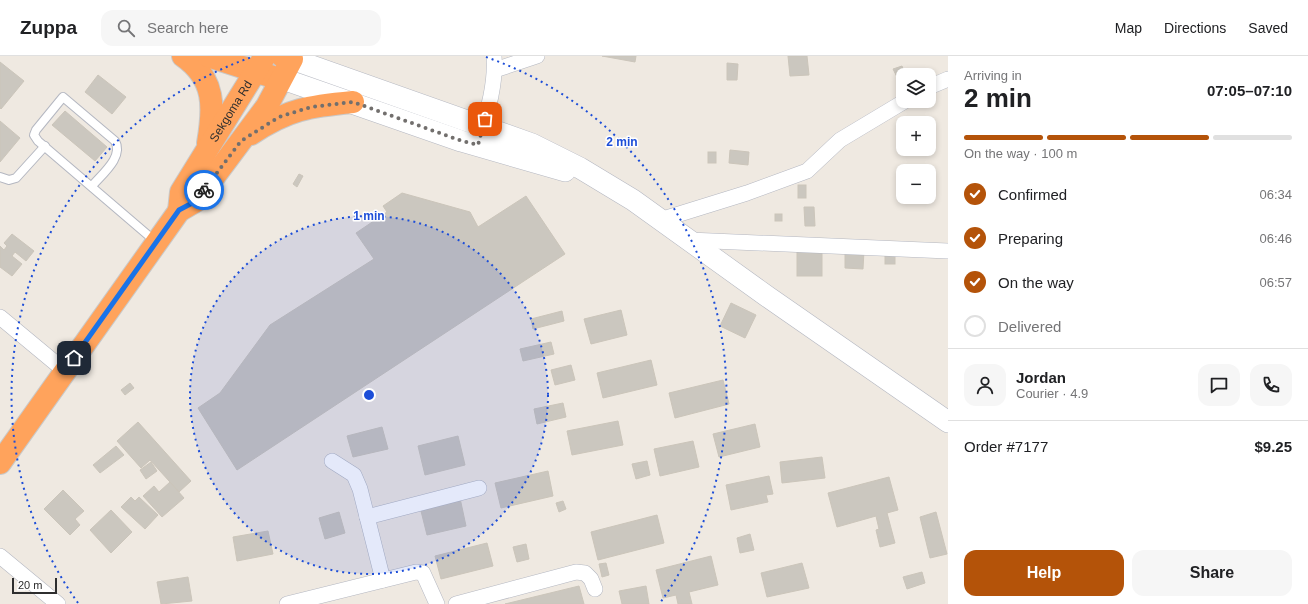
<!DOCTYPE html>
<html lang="en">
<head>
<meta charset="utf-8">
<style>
  :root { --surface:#fff; --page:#f6f6f6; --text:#202124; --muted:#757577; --line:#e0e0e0; --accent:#b45309 }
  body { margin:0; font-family:Arial,sans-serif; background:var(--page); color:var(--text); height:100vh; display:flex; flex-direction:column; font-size:15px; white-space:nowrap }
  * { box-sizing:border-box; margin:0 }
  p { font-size:13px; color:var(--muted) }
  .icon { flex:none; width:22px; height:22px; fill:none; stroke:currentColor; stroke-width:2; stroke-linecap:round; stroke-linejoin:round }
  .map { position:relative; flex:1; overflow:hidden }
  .panel { display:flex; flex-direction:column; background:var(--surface); width:360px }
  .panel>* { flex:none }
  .buttons { position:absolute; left:896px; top:12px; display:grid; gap:8px }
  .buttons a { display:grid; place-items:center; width:40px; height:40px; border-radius:8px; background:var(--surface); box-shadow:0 2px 6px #0003; font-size:20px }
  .scale { position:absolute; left:12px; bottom:10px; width:45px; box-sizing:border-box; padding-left:4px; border:2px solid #2e2e2e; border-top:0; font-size:11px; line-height:14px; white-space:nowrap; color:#2e2e2e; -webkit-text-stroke:3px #fff; paint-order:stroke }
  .pin { position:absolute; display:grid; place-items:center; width:34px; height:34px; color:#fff; margin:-17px; border-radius:8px; box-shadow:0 2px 6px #0006 }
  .courier { position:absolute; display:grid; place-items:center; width:40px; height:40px; margin:-20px; border:3px solid #1a73e8; border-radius:50%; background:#fff; color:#222; box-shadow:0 1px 5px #0007 }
  .headline em { font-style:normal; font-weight:700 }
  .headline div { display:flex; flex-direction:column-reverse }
  .headline { display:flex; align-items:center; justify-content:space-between; height:68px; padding:0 16px }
  h1 { font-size:26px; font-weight:700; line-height:30px }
  .bar { display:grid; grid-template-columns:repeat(4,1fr); gap:6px 4px; align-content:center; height:48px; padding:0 16px }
  .bar i { height:5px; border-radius:3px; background:var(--line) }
  .bar .active { background:var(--accent) }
  .bar p { grid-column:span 4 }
  .line { display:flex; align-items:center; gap:10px; padding:0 16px; border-top:1px solid var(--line) }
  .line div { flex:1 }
  .round { display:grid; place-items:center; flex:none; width:42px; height:42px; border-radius:12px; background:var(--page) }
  ol { padding:0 16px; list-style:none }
  li { display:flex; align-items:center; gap:12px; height:44px }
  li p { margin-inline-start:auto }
  li .icon { padding:4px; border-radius:50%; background:var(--accent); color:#fff; stroke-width:4 }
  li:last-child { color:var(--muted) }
  li i { width:22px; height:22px; border:2px solid var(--line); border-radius:50% }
  .button { display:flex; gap:8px; margin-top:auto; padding:8px 16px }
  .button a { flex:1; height:46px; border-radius:12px; background:var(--accent); color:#fff; font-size:16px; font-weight:700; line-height:46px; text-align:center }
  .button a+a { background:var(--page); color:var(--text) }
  header { display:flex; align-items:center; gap:24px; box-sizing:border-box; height:56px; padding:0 20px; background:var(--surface); border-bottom:1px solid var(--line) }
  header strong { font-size:19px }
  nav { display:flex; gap:22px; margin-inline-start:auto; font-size:14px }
  .search { width:280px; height:36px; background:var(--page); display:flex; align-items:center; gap:10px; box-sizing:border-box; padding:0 14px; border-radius:12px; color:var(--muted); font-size:15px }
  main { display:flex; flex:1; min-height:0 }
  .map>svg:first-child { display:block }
  .building { fill:#cbc7bf; stroke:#cbc5ba }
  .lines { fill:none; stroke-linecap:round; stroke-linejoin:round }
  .lane-casing { stroke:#b4b7c1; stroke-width:10 }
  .street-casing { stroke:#b4b7c1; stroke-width:16 }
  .secondary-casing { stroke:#b4b7c1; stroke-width:22 }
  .highway-casing { stroke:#c9c9c9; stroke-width:24 }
  .lane { stroke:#fff; stroke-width:8 }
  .street { stroke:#fff; stroke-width:15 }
  .secondary { stroke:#fff; stroke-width:21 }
  .highway { stroke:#ffa35c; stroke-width:22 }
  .done { stroke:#726f6d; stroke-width:4; stroke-dasharray:0 7.2 }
  .route { stroke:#1a73e8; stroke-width:5 }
  .ring { fill:none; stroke:#1d4ed8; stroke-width:2; stroke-dasharray:2 4 }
  .labels { text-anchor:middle; stroke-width:3; stroke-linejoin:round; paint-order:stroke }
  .street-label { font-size:12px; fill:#2e2e2e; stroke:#fff }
  .centre { fill:#1d4ed8; stroke:#fff; stroke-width:2 }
  .ring-label { font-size:12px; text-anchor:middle; font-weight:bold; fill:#1d4ed8; stroke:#fff; stroke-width:3; stroke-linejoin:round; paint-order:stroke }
</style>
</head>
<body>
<header>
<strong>Zuppa</strong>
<div class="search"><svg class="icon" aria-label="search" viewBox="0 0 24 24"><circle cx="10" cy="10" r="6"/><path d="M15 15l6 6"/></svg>Search here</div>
<nav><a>Map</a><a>Directions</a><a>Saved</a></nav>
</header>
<main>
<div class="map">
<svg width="948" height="548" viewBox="0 0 948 548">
  <rect width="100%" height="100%" fill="#efe9e1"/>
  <g class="building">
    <path d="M602,0H636L635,6Z"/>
    <path d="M788,0H807L809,19L790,20Z"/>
    <path d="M0,6L24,25L1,53L0,52Z"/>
    <path d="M727,7L738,8L737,24H727Z"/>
    <path d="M902,10L905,18L897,21L893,13Z"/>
    <path d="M98,19L126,41L112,58L85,36Z"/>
    <path d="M65,55L107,91L95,105L52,69Z"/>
    <path d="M0,65L20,82L0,106Z"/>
    <path d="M730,94L749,96L748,109L729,107Z"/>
    <rect x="708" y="96" width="8" height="11"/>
    <path d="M299,118L303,120L297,131L293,128Z"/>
    <rect x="798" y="129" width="8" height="13"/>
    <path d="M402,137L470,156L478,171L526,140L565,198L237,414L198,352L220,337L270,269L374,203L356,177L387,156L383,150Z"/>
    <path d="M804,151H814L815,170H805Z"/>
    <rect x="775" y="158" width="7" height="7"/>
    <path d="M12,178L34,195L26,205L15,196L12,200L22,208L12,220L0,211V190L4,194L7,190L4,187Z"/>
    <path d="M845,195H864L863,213L845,212Z"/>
    <rect x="797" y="196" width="25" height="24"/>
    <rect x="885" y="196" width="10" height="12"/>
    <path d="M731,247L756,259L745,282L720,270Z"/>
    <path d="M621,254L627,279L591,288L584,263Z"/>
    <path d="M562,255L564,265L533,273L531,263Z"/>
    <path d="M551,286L554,298L523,305L520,293Z"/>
    <path d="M651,304L657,329L603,342L597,317Z"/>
    <path d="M571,309L575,324L555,329L551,314Z"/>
    <path d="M723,324L729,348L675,362L669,337Z"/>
    <path d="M130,327L134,332L125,339L121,334Z"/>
    <path d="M563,347L566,361L537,368L534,353Z"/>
    <path d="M618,365L623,389L572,399L567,375Z"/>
    <path d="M138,366L191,425L179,436L150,404L141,412L117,385Z"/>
    <path d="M755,368L760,391L719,401L713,378Z"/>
    <path d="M382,371L388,393L353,401L347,380Z"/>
    <path d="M458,380L465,409L425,419L418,390Z"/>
    <path d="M693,385L699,411L660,420L654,393Z"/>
    <path d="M116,390L124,399L100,417L93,409Z"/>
    <path d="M822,401L825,422L782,427L780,406Z"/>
    <path d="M647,405L650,419L636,423L632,408Z"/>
    <path d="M151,406L157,415L146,423L140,414Z"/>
    <path d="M548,415L553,440L501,452L495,427Z"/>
    <path d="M769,420L773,438L766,439L768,446L731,454L726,429Z"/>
    <path d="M889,421L898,454L887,457L895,487L880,491L876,474L879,473L876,460L837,471L828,437Z"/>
    <path d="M170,426L184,442L162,461L143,440L154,430L159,436Z"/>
    <path d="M63,434L84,455L75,463L80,469L70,479L44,453Z"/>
    <path d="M131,441L135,445L139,441L158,459L145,473L121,451Z"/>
    <path d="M460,442L466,470L427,479L420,451Z"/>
    <path d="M563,445L566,453L559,456L556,447Z"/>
    <path d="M111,454L132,476L111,497L90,474Z"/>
    <path d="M339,456L345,477L325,483L319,462Z"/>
    <path d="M936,456L947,498L930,502L920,461Z"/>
    <path d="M657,459L664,487L598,504L591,476Z"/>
    <path d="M268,475L273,498L237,505L233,481Z"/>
    <path d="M750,478L754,494L740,497L737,482Z"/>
    <path d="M487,487L493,510L441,523L435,500Z"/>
    <path d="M526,488L529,503L517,506L513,491Z"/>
    <path d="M711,500L718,529L689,536L692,548H678L676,539L663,542L656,514Z"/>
    <path d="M606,507L609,519L602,521L599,508Z"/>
    <path d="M802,507L809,532L767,541L761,517Z"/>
    <path d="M922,516L925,527L907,533L903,521Z"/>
    <path d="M188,521L192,545L161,548L157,526Z"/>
    <path d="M579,530L584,548H505Z"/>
    <path d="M646,530L649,548H622L619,535Z"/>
  </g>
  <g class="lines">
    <defs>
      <g id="lane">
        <path d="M0,121L9,124L16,122L45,90"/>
        <path d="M92,130C102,118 124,101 115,85L63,41L36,74L34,79L38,85L156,186"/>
      </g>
      <g id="street">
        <path d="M495,14L537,0"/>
        <path d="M929,31L948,23"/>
        <path d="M480,80C488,54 496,28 494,0"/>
        <path d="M660,164L747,137L807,115L840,84L905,45"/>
        <path d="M689,184L948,195"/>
        <path d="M0,261L65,315"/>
        <path d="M332,405L354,419L360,433L383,524"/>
        <path d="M367,461L479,432"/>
        <path d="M0,500L58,548"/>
        <path d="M287,548L416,516L423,517L437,548"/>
        <path d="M456,548L576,516L585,517L591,523L595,533"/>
      </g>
      <g id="secondary">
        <path d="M294,0L292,3L532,88L580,112L633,144L768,241L948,366"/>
        <path d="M283,23L461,85L565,115"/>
      </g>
      <g id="highway">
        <path d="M183,0C216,23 214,52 208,87"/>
        <path d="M208,0L270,20"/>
        <path d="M251,78C288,53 310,50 353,46"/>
        <path id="s1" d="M179,155L181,136L265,0"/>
        <path d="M0,407L179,155L196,145L267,50L292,3L282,0"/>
      </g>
    </defs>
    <use href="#lane" class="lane-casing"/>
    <use href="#street" class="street-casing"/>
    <use href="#secondary" class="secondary-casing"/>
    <use href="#highway" class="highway-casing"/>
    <use href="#lane" class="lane"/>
    <use href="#street" class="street"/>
    <use href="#secondary" class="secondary"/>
    <use href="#highway" class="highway"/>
  </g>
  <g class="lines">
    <path class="done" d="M204,134L241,85L279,61L311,51L353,46L462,85L478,89L485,63"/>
    <path class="route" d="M74,302L179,154L196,145L204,134"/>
  </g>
  <circle cx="369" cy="339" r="179" fill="#1d4ed8" fill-opacity=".12"/>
  <g class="ring">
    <circle cx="369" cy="339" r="179"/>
    <path d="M78 547A358 358 0 0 1 252 1M486 1A358 358 0 0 1 660 547"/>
  </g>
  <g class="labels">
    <g class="street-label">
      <text dy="4" stroke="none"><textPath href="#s1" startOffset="114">Sekgoma Rd</textPath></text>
    </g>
  </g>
  <circle cx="369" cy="339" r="6" class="centre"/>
  <g class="ring-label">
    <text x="622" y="90">2 min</text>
    <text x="369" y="164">1 min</text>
  </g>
</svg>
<div class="buttons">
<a><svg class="icon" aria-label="layers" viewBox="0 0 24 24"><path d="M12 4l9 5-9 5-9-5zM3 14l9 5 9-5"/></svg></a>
<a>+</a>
<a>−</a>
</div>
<div class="scale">20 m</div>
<div class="pin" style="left:485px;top:63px;background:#ea580c"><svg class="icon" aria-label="bag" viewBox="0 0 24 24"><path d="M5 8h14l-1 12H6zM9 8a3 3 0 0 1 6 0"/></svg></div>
<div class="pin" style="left:74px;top:302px;background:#1f2937"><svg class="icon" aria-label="home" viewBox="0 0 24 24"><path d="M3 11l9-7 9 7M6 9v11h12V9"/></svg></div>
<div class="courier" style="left:204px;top:134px"><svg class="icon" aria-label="bike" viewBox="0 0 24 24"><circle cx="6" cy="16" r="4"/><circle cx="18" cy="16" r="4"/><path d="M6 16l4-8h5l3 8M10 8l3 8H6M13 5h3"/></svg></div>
</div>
<section class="panel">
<div class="headline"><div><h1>2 min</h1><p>Arriving in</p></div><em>07:05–07:10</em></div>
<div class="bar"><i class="active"></i><i class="active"></i><i class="active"></i><i></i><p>On the way · 100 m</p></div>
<ol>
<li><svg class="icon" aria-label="check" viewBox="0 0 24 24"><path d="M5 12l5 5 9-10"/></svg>Confirmed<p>06:34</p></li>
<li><svg class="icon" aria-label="check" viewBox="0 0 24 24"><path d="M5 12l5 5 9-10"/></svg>Preparing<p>06:46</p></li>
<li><svg class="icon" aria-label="check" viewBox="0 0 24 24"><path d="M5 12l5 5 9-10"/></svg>On the way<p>06:57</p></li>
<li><i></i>Delivered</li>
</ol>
<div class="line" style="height:72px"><a class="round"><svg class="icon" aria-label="person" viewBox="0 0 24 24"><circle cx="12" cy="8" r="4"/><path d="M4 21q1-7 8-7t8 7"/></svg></a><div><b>Jordan</b><p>Courier · 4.9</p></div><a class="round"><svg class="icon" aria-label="chat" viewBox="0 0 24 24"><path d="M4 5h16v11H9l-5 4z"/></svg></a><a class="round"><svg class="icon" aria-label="phone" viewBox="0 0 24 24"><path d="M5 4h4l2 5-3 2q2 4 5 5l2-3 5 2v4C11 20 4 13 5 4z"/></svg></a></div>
<div class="line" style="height:52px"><div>Order #7177</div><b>$9.25</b></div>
<div class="button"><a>Help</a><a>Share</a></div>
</section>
</main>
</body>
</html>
